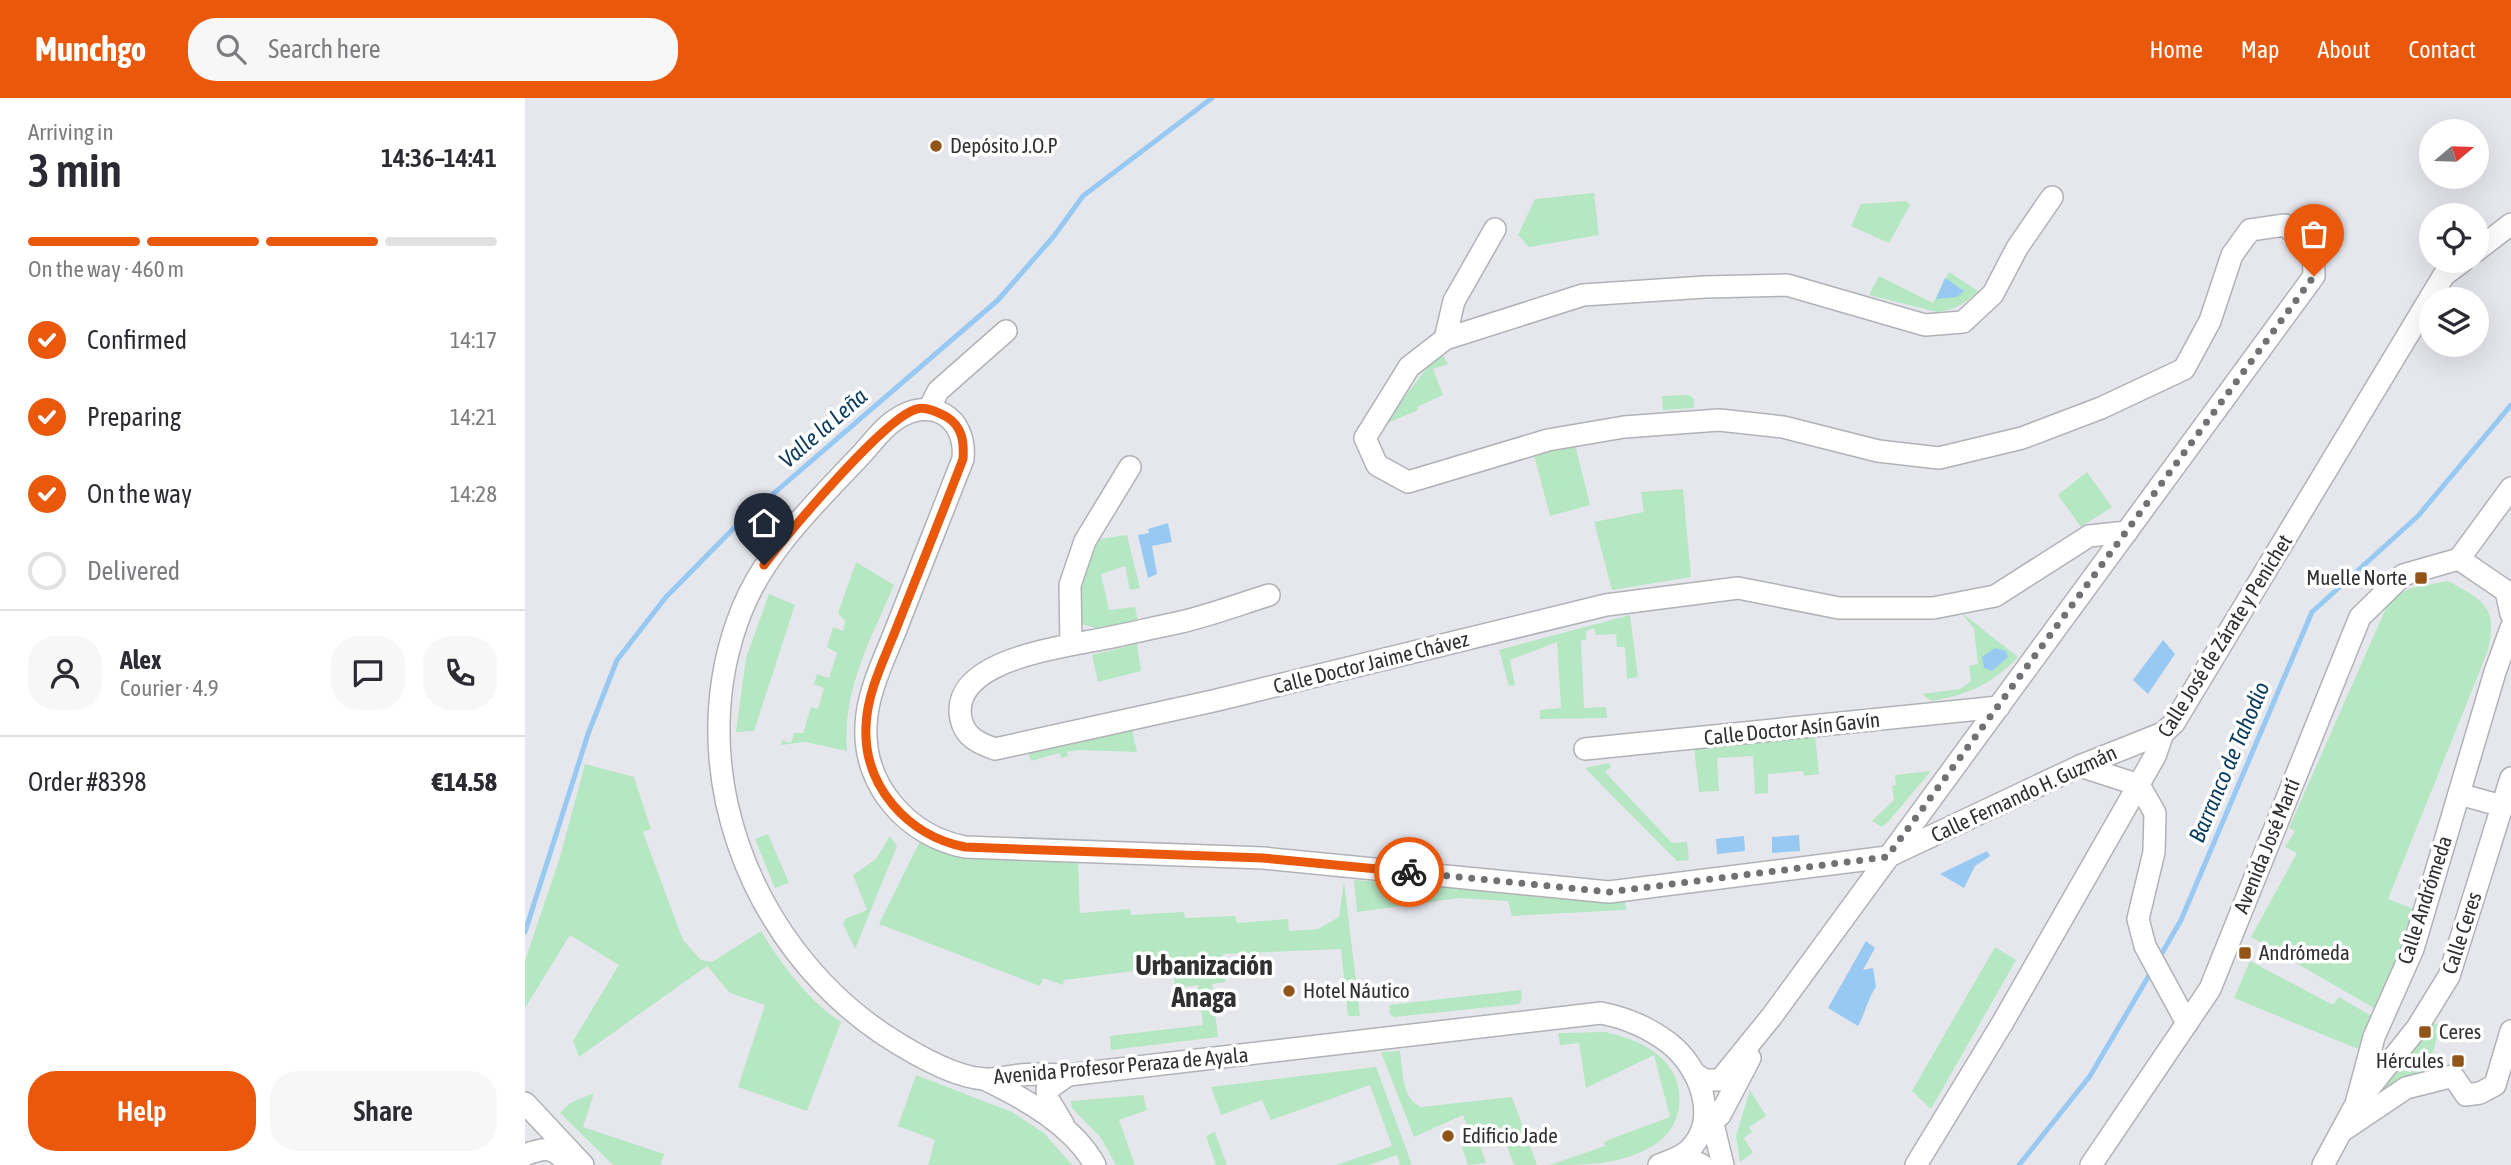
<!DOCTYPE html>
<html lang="en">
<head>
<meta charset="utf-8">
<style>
  :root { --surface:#fff; --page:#f7f7f7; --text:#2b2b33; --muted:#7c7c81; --line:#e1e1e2; --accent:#ea580c }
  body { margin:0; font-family:"Asap Condensed",sans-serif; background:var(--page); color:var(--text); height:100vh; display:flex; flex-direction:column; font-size:26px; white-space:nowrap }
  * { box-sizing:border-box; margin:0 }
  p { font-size:23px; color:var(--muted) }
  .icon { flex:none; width:38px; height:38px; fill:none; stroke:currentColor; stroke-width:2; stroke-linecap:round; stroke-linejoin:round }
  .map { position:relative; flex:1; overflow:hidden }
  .panel { display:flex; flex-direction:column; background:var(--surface); width:525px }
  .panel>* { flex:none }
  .needle { width:46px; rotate:71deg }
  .controls { position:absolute; left:1894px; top:21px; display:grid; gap:14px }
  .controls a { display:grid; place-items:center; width:70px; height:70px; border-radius:50%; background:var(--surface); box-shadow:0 7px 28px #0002; font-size:35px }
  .pin { position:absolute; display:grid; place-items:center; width:60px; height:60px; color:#fff; margin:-72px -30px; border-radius:50% 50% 50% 0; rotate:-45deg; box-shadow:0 0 7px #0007 }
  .pin .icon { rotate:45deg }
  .courier { position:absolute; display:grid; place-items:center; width:70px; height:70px; margin:-35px; border:5px solid #ea580c; border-radius:50%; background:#fff; color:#222; box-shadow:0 2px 9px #0007 }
  .head em { font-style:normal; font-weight:600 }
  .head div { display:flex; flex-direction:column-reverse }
  .head { display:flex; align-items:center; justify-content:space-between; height:119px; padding:0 28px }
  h1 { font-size:46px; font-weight:600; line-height:52px }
  .bar { display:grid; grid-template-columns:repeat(4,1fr); gap:10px 7px; align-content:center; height:84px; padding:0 28px }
  .bar i { height:9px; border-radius:5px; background:var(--line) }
  .bar .current { background:var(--accent) }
  .bar p { grid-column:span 4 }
  .line { display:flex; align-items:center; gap:18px; padding:0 28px; border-top:2px solid var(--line) }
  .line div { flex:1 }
  .round { display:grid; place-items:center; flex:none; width:74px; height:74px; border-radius:28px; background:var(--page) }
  ol { padding:0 28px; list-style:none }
  li { display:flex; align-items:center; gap:21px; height:77px }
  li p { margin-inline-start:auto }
  li .icon { padding:7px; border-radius:50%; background:var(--accent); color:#fff; stroke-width:4 }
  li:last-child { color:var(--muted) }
  li i { width:38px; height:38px; border:4px solid var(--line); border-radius:50% }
  .primary-button { display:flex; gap:14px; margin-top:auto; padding:14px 28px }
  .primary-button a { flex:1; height:80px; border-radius:28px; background:var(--accent); color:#fff; font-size:28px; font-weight:600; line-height:80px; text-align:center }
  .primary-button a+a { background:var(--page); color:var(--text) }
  header { display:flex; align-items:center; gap:42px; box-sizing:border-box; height:98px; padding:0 35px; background:var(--accent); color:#fff }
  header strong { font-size:33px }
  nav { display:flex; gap:38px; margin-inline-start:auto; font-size:24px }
  .search { width:490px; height:63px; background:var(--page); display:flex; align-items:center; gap:18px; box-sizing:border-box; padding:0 24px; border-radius:28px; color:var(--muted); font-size:26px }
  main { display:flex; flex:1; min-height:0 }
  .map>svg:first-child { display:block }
  .green { fill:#b5e7c3 }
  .water { fill:#97c9f3 }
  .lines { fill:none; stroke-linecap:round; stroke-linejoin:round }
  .stream { stroke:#97c9f3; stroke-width:5 }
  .minor-casing { stroke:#b1b2b8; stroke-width:24 }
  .minor { stroke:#fff; stroke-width:21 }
  .done { stroke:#707174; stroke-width:7; stroke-dasharray:0 12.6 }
  .route { stroke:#ea580c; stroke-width:9 }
  .poi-dot { fill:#925519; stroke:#fff; stroke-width:2.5 }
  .labels { text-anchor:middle; stroke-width:7; stroke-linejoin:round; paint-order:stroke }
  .poi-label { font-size:21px; fill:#313133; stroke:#fff; text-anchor:start }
  .street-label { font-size:21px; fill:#313133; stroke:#fff }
  .water-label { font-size:23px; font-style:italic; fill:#0a3c5d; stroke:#fff }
  .district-label { font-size:28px; font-weight:bold; fill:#313133; stroke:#fff }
</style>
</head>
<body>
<header>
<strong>Munchgo</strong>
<div class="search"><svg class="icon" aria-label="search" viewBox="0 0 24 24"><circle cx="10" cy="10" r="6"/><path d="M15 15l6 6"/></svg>Search here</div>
<nav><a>Home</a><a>Map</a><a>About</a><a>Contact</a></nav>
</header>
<main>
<section class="panel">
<div class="head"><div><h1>3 min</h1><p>Arriving in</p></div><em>14:36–14:41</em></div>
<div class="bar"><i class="current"></i><i class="current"></i><i class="current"></i><i></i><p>On the way · 460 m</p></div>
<ol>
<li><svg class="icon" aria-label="check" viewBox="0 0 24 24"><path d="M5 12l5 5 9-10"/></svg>Confirmed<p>14:17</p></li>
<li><svg class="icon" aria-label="check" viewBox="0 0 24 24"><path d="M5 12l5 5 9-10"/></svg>Preparing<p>14:21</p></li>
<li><svg class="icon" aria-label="check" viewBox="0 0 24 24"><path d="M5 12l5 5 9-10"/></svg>On the way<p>14:28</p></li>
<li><i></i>Delivered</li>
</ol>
<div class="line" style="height:126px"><a class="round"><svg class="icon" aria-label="person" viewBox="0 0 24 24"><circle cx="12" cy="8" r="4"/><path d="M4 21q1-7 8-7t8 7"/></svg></a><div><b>Alex</b><p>Courier · 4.9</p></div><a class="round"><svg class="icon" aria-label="chat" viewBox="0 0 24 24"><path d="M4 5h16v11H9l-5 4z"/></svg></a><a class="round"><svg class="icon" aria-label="phone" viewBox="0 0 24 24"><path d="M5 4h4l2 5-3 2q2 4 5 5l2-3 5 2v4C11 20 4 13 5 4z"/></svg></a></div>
<div class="line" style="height:91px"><div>Order #8398</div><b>€14.58</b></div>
<div class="primary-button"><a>Help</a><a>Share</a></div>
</section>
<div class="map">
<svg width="1986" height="1067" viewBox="0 0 1986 1067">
  <rect width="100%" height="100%" fill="#e6e7ed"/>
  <g class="green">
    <path d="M1069,95L1074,137L1004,149L993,137L1010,101Z"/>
    <path d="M1381,103L1385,107L1364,145L1326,128L1336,106Z"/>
    <path d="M1424,174L1453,193C1441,205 1430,212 1412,214L1344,197L1354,178L1408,205Z"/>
    <path d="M915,253L923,266L908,271L918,297L892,309L893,312L858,327Z"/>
    <path d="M1164,297L1169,301V310L1138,312L1137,298Z"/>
    <path d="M1050,346L1065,407L1025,418L1009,357Z"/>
    <path d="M1562,374L1587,409L1556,429L1533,397Z"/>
    <path d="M1158,391L1166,479L1087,492L1069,424L1119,414L1116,394Z"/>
    <path d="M602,437L615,490L605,492L600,468L576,476L584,512L610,509L613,523L574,531L557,526C552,496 560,468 575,441Z"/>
    <path d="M331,464L369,487C346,541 317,592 322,653L280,644L256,647L257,642L266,645L269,635H278L286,609L293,611L299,590L289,586L292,576L304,580L312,555L302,549L308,529L318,533L320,523L313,515Z"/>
    <path d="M1923,483C1960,503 1974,510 1962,555L1863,801L1891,812L1882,851L1849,910L1726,839L1772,755L1760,749L1770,733L1764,730L1865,501L1886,490Z"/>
    <path d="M244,496L270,507L229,633L211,634L221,560Z"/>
    <path d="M1437,515L1493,559C1467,586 1443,597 1406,603L1397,596L1435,591L1446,583L1444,568L1453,566L1449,531Z"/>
    <path d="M1105,517L1113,579L1102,581L1100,549H1092L1091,536L1071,537L1069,530L1061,533V542H1056L1059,610L1081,609L1082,620L1015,621V612L1036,610L1032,544L985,562L990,587L984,588L974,552Z"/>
    <path d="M612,546L616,573L573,584L567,557Z"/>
    <path d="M606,627L612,654L552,652L542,654L543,658L537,660L534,655L506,663L503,654Z"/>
    <path d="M1290,637L1294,676L1279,678L1278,673L1243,676V695L1230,696L1228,658L1192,660L1194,693L1174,694L1169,649Z"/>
    <path d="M1084,665L1086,669L1080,674L1147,745L1162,744L1164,762L1152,763L1060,670Z"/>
    <path d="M60,666L109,679L126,731L118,734L153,829L158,842L176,862L187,864L236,833C256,866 284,903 316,924L282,1013L213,989L240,907L205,895L182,868L54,959L48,943L94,867L45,837L0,910V863L35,759Z"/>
    <path d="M1406,673L1363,724L1357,729L1347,723L1369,702L1367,688L1371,687L1370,677Z"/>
    <path d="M243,736L264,785L250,790L230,741Z"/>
    <path d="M365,738L372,748L330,851L318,826L320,821L342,812L328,777L351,761Z"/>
    <path d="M395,743L438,758L553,765L555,815L605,811L606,817L659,814L660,820L710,818L712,825L763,821L764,833L793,831L814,819L819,783L835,918H823L816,851L698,856L700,884L687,886L693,939L586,952L585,938L678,927L673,887L650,890L648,868L539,882L538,887L518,880L515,888L354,826Z"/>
    <path d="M829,782L1010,796H1099L1101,812L987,818L983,803L934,800L832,814Z"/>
    <path d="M1470,849L1491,862L1406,1011L1387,993Z"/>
    <path d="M1725,863L1808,907L1814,899L1850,920L1833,951L1709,900Z"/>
    <path d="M996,892L997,901L994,906L869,919L865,916L864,907Z"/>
    <path d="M1908,925L1915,927L1902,978L1843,1010Z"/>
    <path d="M1080,934C1119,942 1160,964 1154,1009C1151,1028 1141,1041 1124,1050C1094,1067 1059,1067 1025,1067L1080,1048L1079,1044L1083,1042L1145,1019L1129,957L1061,990L1054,945L1035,947L1033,935Z"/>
    <path d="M875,953C878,971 876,1001 896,1009L987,999L1012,1067H989L975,1030L952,1039L961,1065L943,1067L936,1046L947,1042L938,1017L889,1039L856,954Z"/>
    <path d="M851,969L887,1067H875L872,1057L844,1067H811L867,1048L845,987L746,1022L737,1002L696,1017L686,989Z"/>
    <path d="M391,977L487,1014L519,1035L547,1067H403L410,1042L373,1028Z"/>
    <path d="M1225,992L1241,1018L1224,1029L1227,1034L1219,1040L1228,1055L1215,1064L1211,1038Z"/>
    <path d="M69,995L58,1029L139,1056L135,1067H88L35,1015L45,1005Z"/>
    <path d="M618,997L622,1012L594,1022L610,1067H591L576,1040L547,1010L546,1003Z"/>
    <path d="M690,1034L702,1067H691L681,1038Z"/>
  </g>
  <g class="water">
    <path d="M1420,180L1439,193L1432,199L1411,201Z"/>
    <path d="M643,425L647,444L627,448L632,476L623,480L613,437L624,435L623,431Z"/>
    <path d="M1638,542L1650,556L1623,596L1608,582Z"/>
    <path d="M1470,550L1481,553L1483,559L1467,573L1459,570L1457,559Z"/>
    <path d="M1274,737L1275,753L1247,755V739Z"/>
    <path d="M1219,738L1220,753L1192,756L1191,741Z"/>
    <path d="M1462,753L1465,758L1450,768L1439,790L1415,776Z"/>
    <path d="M1341,843L1350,850L1338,872L1348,870L1351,889C1342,902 1341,914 1333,928L1303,910Z"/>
  </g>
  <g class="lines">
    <g class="stream">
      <path d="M0,834L63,636L92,562L141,499L211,428L473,202L529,138L558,98L687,0"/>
      <path d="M1633,862L1656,822L1787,514L1893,418L1986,307"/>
      <path d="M1494,1067L1565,978L1626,874"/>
    </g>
    <defs>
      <g id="minor">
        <path d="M1951,153L1986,126"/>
        <path d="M920,241L929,203L970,131"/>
        <path d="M404,311L413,293L481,233"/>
        <path d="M1934,461L1986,390"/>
        <path d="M1934,461L1981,493L1986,516"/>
        <path d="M744,497C715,506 686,517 656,524C626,530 596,538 566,543C531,550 424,564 436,621C440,639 453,645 470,651L688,603L1081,507L1213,490L1314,510H1408L1470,498L1564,438L1602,434"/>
        <path d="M546,546L545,487L560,443L605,369"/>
        <path d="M1060,651L1474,609"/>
        <path d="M1555,668L1614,687L1630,715L1629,754L1613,821L1620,848L1662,925"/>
        <path d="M1934,696L1977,708"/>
        <path d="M1169,975L1180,982H1195L1247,918L1789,178L1788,151L1760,127L1725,132L1707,157L1685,223L1659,271L1576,310L1497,340L1414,360L1353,353L1258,329L1194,322L1099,329L1023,342L883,384L852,367L840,340L884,269L920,241L1058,197L1180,189L1262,187L1400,227L1438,224L1468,196L1492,150L1527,99"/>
        <path d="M459,981C499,1000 548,1027 570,1067"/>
        <path d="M1837,999L1892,930L1924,878L1986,680"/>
        <path d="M0,1005L58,1067"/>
        <path d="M1182,1016L1188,1026L1198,1067"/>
        <path d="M538,1026L523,1001L522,992L543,977"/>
        <path d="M1820,1031L1881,990L1928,978L1941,997L1955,995L1970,987L1986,933"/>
        <path d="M1176,1035L1195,1017L1225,960"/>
        <path d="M0,1057C19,1049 31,1048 42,1067"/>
        <path d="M1149,1062H1166L1177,1067"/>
        <path d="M1134,1067C1144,1063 1155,1060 1163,1053C1196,1022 1175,969 1144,945C1123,929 1102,920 1076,915L543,977C527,977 511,975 495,977C484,978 470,982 459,981C428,979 384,953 358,936C223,845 154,664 218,509C243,450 290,406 333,360C345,348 356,331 370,322C406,297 442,319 438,361C416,416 395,471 373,526C361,558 342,593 341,628C338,688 383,738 440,749L738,760L1084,794L1362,759L1555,668L1638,635"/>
        <path d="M1391,1067L1478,924L1630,658L1638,635L1649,625L1919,177L1938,163"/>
        <path d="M1566,1067L1685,891L1835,519L1878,477L1934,461"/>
        <path d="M1798,1067L1831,1006L1849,939L1888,851L1970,574L1986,530"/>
      </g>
    </defs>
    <use href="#minor" class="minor-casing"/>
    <use href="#minor" class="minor"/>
  </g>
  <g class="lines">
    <path class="done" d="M884,774L1084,794L1362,759L1789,178"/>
    <path class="route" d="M239,467C261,437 361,318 392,311C401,308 414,315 422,319C438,329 439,345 438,361C417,416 395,471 373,526C361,558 342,593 341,628C338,688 383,738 440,749L738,760L884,774"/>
  </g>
  <g class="poi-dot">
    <circle cx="411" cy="48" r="7"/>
    <rect x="1889" y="473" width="14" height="14" rx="3.5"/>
    <rect x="1713" y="848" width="14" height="14" rx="3.5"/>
    <circle cx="764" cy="893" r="7"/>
    <rect x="1893" y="927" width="14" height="14" rx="3.5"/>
    <rect x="1926" y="956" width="14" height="14" rx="3.5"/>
    <circle cx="923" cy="1038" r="7"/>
  </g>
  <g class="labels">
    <g class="poi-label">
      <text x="425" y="55">Depósito J.O.P</text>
      <text x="1882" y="487" text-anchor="end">Muelle Norte</text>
      <text x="1734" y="862">Andrómeda</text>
      <text x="778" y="900">Hotel Náutico</text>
      <text x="1914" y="941">Ceres</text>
      <text x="1919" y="970" text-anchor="end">Hércules</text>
      <text x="937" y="1045">Edificio Jade</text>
    </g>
    <g class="street-label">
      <text transform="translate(1700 538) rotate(-58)" y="7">Calle José de Zárate y Penichet</text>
      <text transform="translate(846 565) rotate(-14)" y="7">Calle Doctor Jaime Chávez</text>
      <text transform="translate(1267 631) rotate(-6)" y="7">Calle Doctor Asín Gavín</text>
      <text transform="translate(1499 696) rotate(-25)" y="7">Calle Fernando H. Guzmán</text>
      <text transform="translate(1742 748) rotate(-68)" y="7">Avenida José Martí</text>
      <text transform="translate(1900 802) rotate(-72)" y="7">Calle Andrómeda</text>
      <text transform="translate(1937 835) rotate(-72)" y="7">Calle Ceres</text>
      <text transform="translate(596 968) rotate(-5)" y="7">Avenida Profesor Peraza de Ayala</text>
    </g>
    <g class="water-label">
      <text transform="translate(298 330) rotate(-41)" y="8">Valle la Leña</text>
      <text transform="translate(1704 664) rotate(-67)" y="8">Barranco de Tahodio</text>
    </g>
    <g class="district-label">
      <text x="679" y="877">Urbanización<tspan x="679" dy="32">Anaga</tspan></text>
    </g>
  </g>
</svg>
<div class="controls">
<a><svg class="needle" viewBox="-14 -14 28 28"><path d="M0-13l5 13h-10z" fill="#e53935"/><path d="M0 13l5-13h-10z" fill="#7c7c81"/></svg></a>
<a><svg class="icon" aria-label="locate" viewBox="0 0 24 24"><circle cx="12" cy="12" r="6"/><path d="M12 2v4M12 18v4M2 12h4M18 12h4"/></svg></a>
<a><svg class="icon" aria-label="layers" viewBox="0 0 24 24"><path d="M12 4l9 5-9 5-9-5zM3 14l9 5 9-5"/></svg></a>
</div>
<div class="pin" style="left:1789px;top:178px;background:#ea580c"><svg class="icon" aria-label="bag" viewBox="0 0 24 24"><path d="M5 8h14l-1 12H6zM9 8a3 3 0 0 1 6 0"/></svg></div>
<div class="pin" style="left:239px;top:467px;background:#1f2937"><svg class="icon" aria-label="home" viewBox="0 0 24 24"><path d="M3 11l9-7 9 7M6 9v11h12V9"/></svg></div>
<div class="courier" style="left:884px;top:774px"><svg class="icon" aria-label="bike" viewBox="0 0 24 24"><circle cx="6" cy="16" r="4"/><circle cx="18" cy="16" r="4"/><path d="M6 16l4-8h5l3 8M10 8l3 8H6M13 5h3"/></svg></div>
</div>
</main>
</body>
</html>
